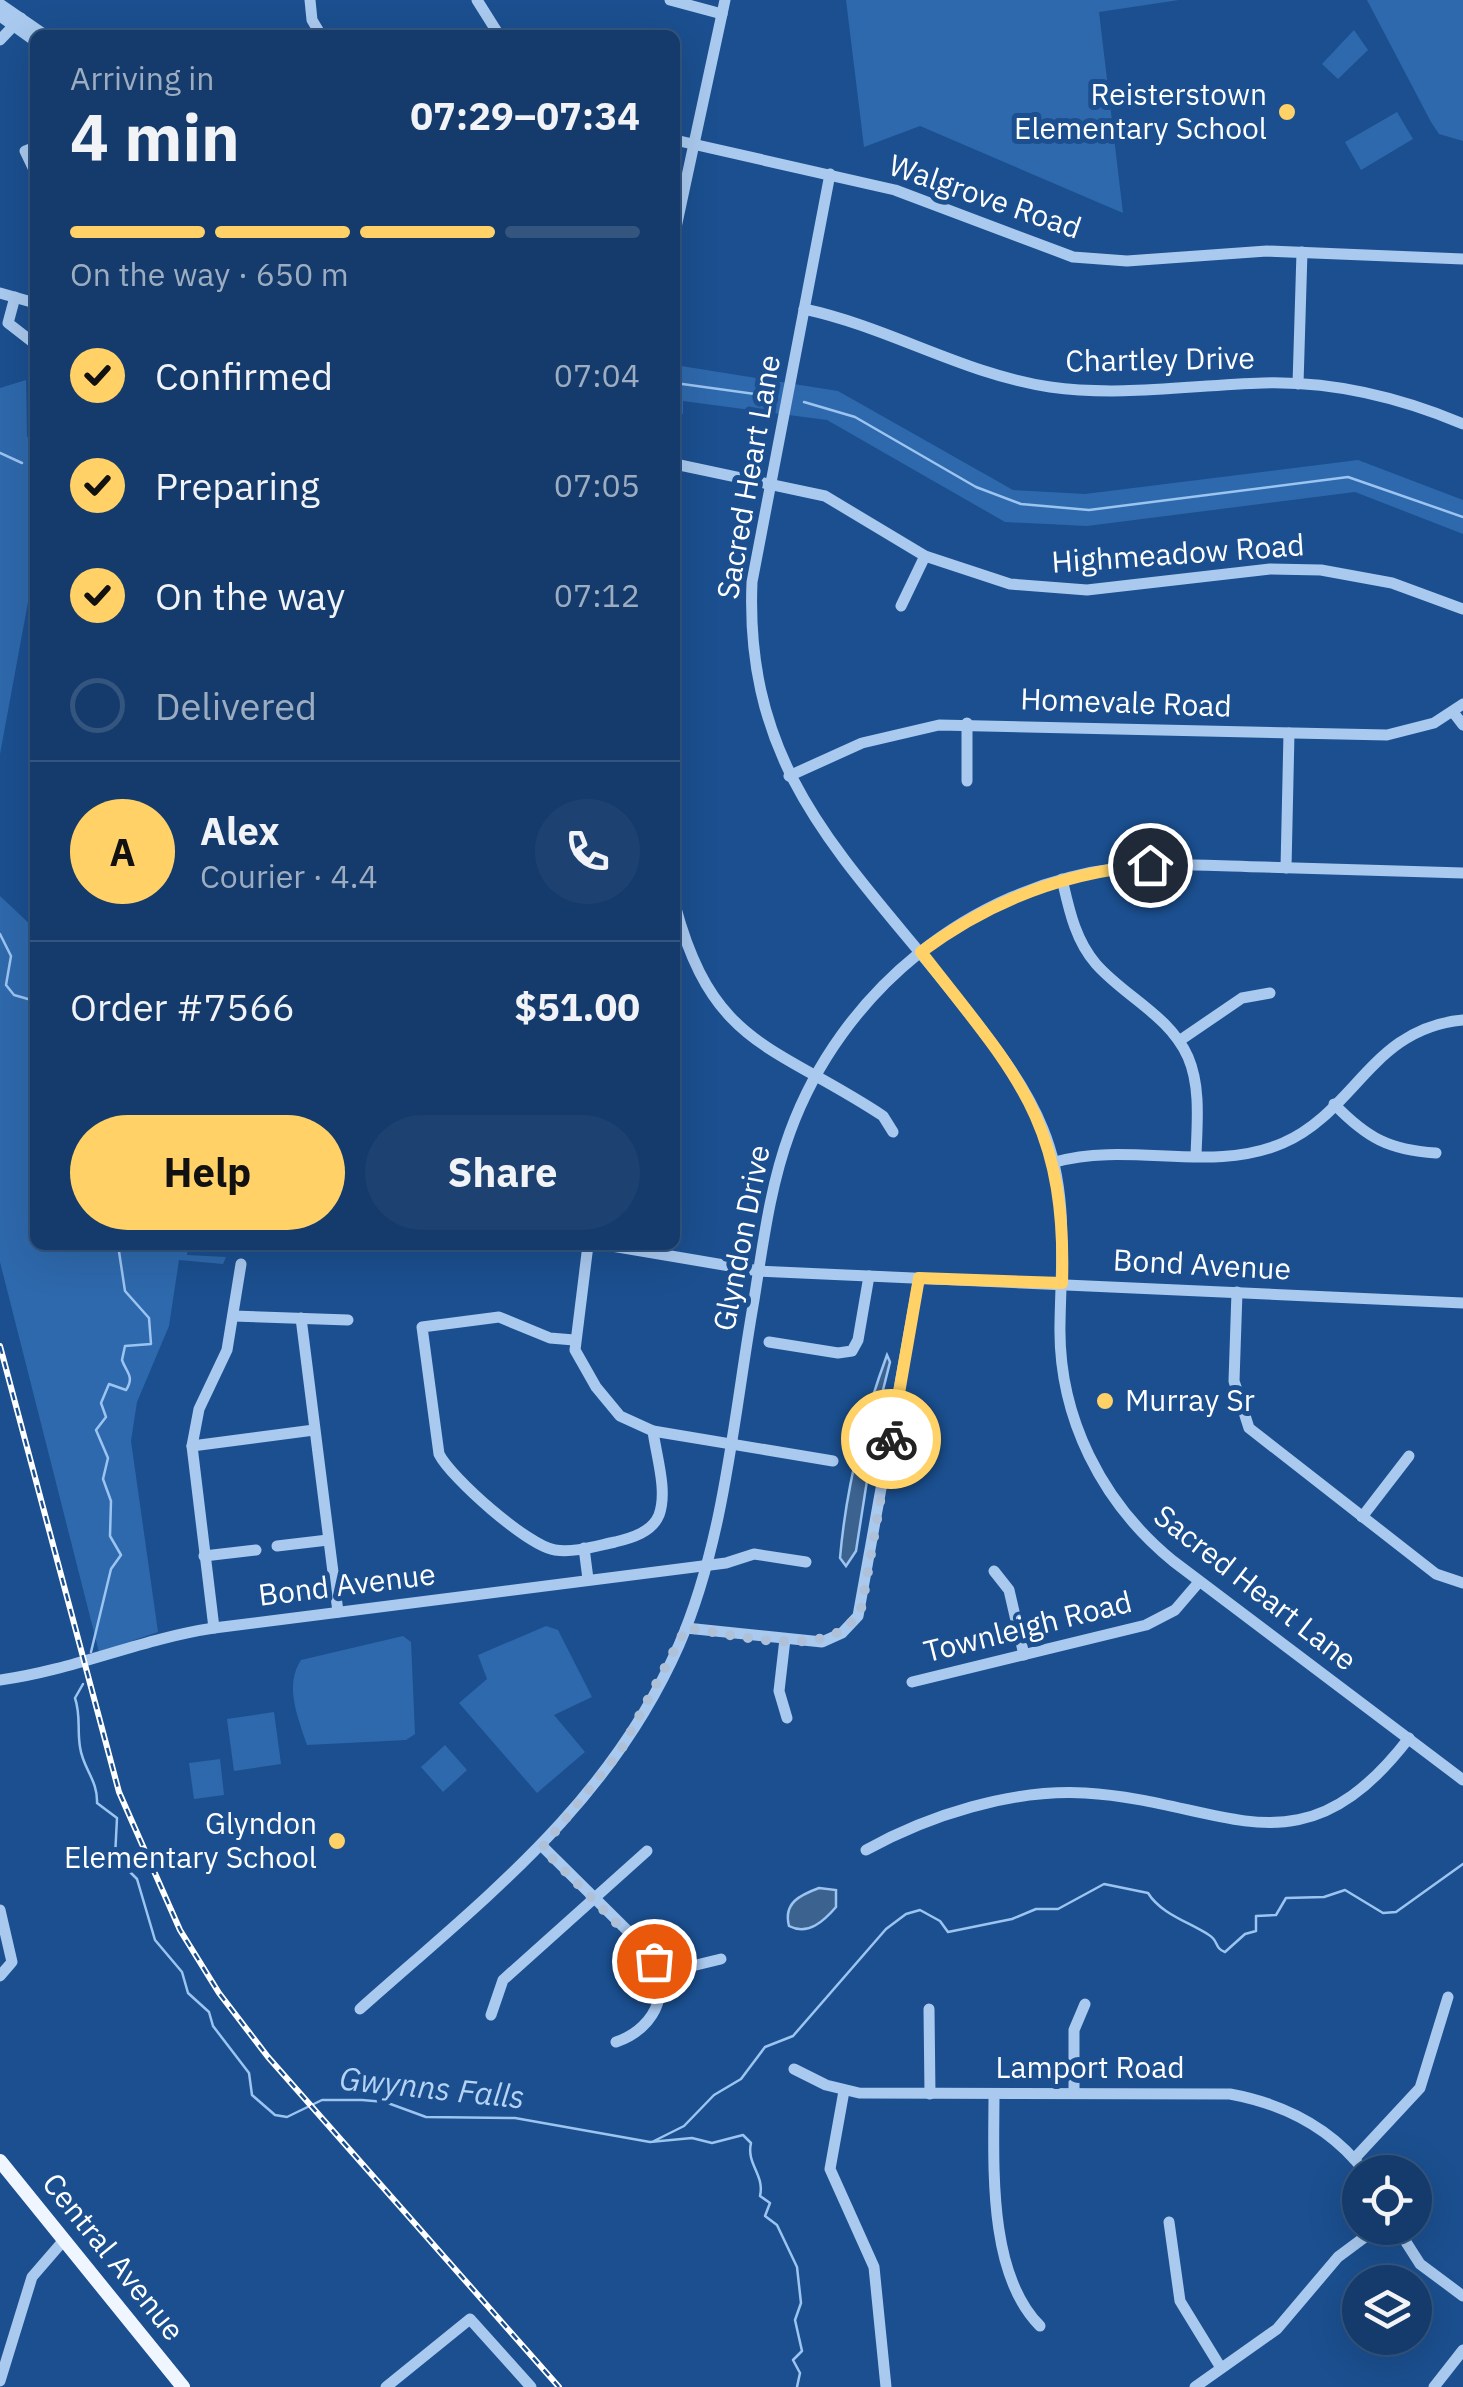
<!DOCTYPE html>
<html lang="en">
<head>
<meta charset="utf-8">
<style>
  :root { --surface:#143b6b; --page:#1d4271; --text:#f1f3f6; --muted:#9dadc1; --line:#33557e; --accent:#ffd166 }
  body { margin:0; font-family:"IBM Plex Sans",sans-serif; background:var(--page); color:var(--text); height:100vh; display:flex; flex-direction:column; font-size:38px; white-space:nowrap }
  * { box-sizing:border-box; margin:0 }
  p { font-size:32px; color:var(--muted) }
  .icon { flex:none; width:55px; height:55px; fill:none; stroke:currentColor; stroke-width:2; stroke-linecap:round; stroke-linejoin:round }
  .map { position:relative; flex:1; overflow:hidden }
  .details { position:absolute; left:30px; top:30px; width:650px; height:1220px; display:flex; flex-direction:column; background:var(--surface); border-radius:15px; box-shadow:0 10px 40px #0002,0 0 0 2px var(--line) }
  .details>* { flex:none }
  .buttons { position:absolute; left:1342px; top:2155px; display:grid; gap:20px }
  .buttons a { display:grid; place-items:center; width:90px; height:90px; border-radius:50%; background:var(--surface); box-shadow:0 10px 40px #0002,0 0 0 2px var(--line); font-size:50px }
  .pin { position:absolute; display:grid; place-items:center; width:85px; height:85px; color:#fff; margin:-42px; border:5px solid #fff; border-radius:50%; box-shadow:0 2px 10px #0007 }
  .courier { position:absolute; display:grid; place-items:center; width:100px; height:100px; margin:-50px; border:8px solid #ffd166; border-radius:50%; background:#fff; color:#222; box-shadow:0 2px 12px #0007 }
  .headline em { font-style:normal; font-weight:800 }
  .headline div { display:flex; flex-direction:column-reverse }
  .headline { display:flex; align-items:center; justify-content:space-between; height:170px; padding:0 40px }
  h1 { font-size:65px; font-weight:800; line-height:75px }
  .bar { display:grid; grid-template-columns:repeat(4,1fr); gap:15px 10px; align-content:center; height:120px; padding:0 40px }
  .bar i { height:12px; border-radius:8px; background:var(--line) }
  .bar .on { background:var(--accent) }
  .bar p { grid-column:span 4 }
  .line { display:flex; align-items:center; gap:25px; padding:0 40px; border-top:2px solid var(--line) }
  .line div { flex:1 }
  .round { display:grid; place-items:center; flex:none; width:105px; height:105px; border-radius:52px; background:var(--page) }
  ol { padding:0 40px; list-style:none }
  li { display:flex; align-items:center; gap:30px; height:110px }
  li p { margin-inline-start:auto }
  li .icon { padding:10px; border-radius:50%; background:var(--accent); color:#111; stroke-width:4 }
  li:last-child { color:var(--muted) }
  li i { width:55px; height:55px; border:5px solid var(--line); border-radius:50% }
  .primary-button { display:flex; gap:20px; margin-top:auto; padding:20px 40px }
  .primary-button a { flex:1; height:115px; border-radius:60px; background:var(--accent); color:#111; font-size:40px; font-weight:800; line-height:115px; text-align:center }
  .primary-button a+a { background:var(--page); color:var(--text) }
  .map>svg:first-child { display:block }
  .green { fill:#2e69ad }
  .water { fill:#3c6290; stroke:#9cc4f0; stroke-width:2.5 }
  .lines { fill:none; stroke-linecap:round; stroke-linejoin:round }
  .stream { stroke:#9cc4f0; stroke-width:2.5 }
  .minor { stroke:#a9c9ee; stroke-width:11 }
  .major { stroke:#f0f6ff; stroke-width:14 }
  .rail-casing { stroke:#fff; stroke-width:6 }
  .rail { stroke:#1b4f8f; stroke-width:2.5; stroke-dasharray:8; stroke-linecap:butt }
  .done { stroke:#afc1d8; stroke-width:10; stroke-dasharray:0 18 }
  .route { stroke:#ffd166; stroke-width:12 }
  .poi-dot { fill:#ffd166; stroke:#1b4f8f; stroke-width:4 }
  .labels { text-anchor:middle; stroke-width:10; stroke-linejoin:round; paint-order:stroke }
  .poi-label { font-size:30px; fill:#fff; stroke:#1b4f8f; text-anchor:end }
  .street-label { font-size:30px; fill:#fff; stroke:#1b4f8f }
  .water-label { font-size:32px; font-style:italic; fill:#b5d3f5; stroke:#1b4f8f }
</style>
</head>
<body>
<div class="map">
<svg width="1463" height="2387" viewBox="0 0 1463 2387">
  <rect width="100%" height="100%" fill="#1b4f8f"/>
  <g class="green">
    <path d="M846,0H1179L1099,12L1123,213L920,126L864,147Z"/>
    <path d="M1367,0H1463V141L1439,134L1431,122Z"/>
    <path d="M1354,30L1368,50L1338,79L1322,64Z"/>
    <path d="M1397,112L1413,139L1361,170L1345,142Z"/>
    <path d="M675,365L838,391L1013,490L1085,494L1358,460L1463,500V534L1355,492L1087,526L1005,522L827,420L683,401V414L675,413Z"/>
    <path d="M26,380L27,437H35V564L0,754V388Z"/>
    <path d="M0,896L35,929V1245H188L187,1255L226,1257L223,1264L179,1260L169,1326L137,1402L131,1441L158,1632L99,1652L0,1262Z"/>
    <path d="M546,1626L558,1630L592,1697L554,1715L585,1752L537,1793L459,1703L487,1679L478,1655Z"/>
    <path d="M403,1636L411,1642L415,1734L406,1740L307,1745C298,1717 284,1686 301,1660Z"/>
    <path d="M274,1712L281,1764L234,1771L227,1719Z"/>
    <path d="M445,1745L467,1770L443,1792L421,1767Z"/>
    <path d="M220,1759L224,1795L194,1799L189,1763Z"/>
  </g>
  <g class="water">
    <path d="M887,1355L890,1362L878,1410L856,1551L846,1566L840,1558C846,1489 863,1420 887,1355Z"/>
    <path d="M819,1888L836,1890V1907C824,1921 808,1936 789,1926C783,1903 800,1895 819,1888Z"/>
  </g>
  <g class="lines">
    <g class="stream">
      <path d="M675,383L769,396"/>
      <path d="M804,402L855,417L976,487L1021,504L1089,510L1348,477L1463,517"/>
      <path d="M0,453L22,463"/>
      <path d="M0,934L11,956L6,985L14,995L35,1001"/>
      <path d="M35,1090V1095"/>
      <path d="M91,1652L111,1569L121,1555L110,1536L111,1501L103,1479L108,1458L96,1430L106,1417L101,1403L109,1384L126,1390C135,1376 126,1372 122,1360L125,1346L151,1344L149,1318L125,1291L118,1245"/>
      <path d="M83,1684L75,1698C81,1716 77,1729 80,1747C83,1769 98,1780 97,1803L117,1818L115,1857L137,1879L155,1940L182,1972L188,1993L209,2012L213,2026L249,2073L252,2095L275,2115L287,2117L322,2100H362L385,2102L426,2117L515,2118L650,2142L692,2138L712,2143L743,2135L751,2143C746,2164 765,2175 760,2196L770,2203L765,2216L777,2225L797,2267L801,2303L795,2320L802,2351L793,2360L800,2373L797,2387"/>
      <path d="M654,2141L684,2126L714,2095L741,2079L765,2047L793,2036L886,1929L906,1914L920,1910L940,1921L948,1932L1012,1919L1036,1909H1058L1104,1884L1148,1893C1161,1914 1189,1922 1209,1935C1219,1941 1214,1948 1225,1952L1245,1934L1256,1931V1916L1276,1915L1286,1898L1324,1897L1345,1890L1383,1913L1396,1912L1463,1864"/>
    </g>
    <g class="minor">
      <path d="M310,0L312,20L321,35"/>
      <path d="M477,0L499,35"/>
      <path d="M670,0L722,14"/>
      <path d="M0,4L45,35"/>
      <path d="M0,16L35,41"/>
      <path d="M0,40L21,18"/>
      <path d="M675,140L895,190L1073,257L1127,261L1267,251L1463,259"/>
      <path d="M35,147L25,151L35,172"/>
      <path d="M830,174L752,582C744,776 850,862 961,1003C992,1043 1024,1082 1043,1129C1069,1192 1061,1258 1060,1324C1058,1417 1102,1503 1173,1561L1463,1780"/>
      <path d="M675,232L725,0"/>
      <path d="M0,293L35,303"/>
      <path d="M15,297L8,323L35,344"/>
      <path d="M804,309C889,327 963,374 1050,387C1121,397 1192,385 1263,383C1333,381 1399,397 1463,424"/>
      <path d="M1298,384L1302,252"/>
      <path d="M35,412V420"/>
      <path d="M675,464L825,496L925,556L1010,584L1087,590L1270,569L1321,570L1392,583L1463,609"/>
      <path d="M901,606L925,556"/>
      <path d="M1453,712L1463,725"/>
      <path d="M967,723V781"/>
      <path d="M789,776L862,743L939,725L1387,735L1434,723L1463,704"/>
      <path d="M1286,868L1289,733"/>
      <path d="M1062,879C1069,909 1075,940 1096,964C1125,997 1169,1015 1188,1057C1201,1087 1197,1124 1196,1156"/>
      <path d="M675,905C713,1047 774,1044 883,1116L893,1132"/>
      <path d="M1179,1041L1242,998L1270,993"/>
      <path d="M1334,1104C1367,1138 1389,1150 1436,1153"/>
      <path d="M1055,1162C1130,1141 1211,1174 1283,1143C1356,1111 1372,1028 1463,1020"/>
      <path d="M588,1245L575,1350L596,1387L620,1416L653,1431L833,1461"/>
      <path d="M606,1245L759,1271L1463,1303"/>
      <path d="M1237,1292L1234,1381L1249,1428L1436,1574L1463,1583"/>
      <path d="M233,1316L348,1320"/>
      <path d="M301,1318L338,1612"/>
      <path d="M574,1340L550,1338L499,1317L422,1327L439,1454C451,1478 528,1546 555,1550C574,1553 596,1546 615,1542C632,1538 652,1532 659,1515C668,1491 656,1455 653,1431"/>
      <path d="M769,1342L838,1353L852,1351L858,1340L869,1276"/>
      <path d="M192,1446L314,1430"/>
      <path d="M1362,1517L1409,1456"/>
      <path d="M277,1546L328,1540"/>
      <path d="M584,1548L588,1579"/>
      <path d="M204,1556L256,1550"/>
      <path d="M994,1571L1009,1590L1024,1655"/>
      <path d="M214,1628L192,1446L199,1409L227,1350L241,1264"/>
      <path d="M686,1628L822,1642L842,1633L858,1616L919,1278"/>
      <path d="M785,1639L779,1691L787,1718"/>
      <path d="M0,1680C74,1670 140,1639 214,1628L726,1563L754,1554L806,1562"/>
      <path d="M912,1682L1146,1625L1175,1610L1199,1582"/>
      <path d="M543,1847L644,1947C676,1983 658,2028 616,2042"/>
      <path d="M866,1850C929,1815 1012,1789 1085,1793C1225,1801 1299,1881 1409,1738"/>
      <path d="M0,1910L12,1962L0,1976"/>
      <path d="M659,1974L721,1959"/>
      <path d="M360,2009C486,1897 609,1804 679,1645C725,1539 734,1413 754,1300C763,1244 770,1186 790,1132C841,992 970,886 1119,868C1167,862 1216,866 1264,867C1330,869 1397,871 1463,873"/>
      <path d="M929,2009L930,2094"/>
      <path d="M491,2015L503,1980L647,1851"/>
      <path d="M794,2069L826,2085L859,2093L1230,2094C1284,2104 1332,2129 1365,2172"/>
      <path d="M844,2091L830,2169L874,2267L886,2387"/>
      <path d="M1074,2093V2030L1085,2004"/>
      <path d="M994,2094C994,2163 987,2273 1040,2326"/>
      <path d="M1354,2159L1420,2088L1448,1997"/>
      <path d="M1169,2222L1180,2301L1221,2368"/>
      <path d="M1397,2228L1420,2264L1463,2296"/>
      <path d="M0,2381L32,2277L64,2240"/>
      <path d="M386,2387L470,2319L531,2387"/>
      <path d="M1195,2387L1277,2329L1338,2257L1377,2228"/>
      <path d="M1434,2387L1463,2350"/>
    </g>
    <path class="major" d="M0,2161L183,2387"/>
    <defs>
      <path id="rail" d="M0,1346L119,1792L180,1930L219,1993L268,2057L559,2387"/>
    </defs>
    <use href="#rail" class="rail-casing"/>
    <use href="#rail" class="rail"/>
  </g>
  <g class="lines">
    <path class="done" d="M654,1961L542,1848L621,1750L686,1628C737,1634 838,1665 862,1606L891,1439"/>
    <path class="route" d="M891,1439L919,1278L1062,1283C1067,1120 1015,1073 921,952C989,901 1064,872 1150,865"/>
  </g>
  <g class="poi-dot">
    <circle cx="1287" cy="112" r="10"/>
    <circle cx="1105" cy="1401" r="10"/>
    <circle cx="337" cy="1841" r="10"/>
  </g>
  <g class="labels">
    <g class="poi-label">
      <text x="1267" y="105">Reisterstown<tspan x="1267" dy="34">Elementary School</tspan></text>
      <text x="1125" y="1411" text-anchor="start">Murray Sr</text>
      <text x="317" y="1834">Glyndon<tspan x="317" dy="34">Elementary School</tspan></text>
    </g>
    <g class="street-label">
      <text transform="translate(985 197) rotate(19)" y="10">Walgrove Road</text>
      <text transform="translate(1160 360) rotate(-1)" y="10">Chartley Drive</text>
      <text transform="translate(749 477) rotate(-80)" y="10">Sacred Heart Lane</text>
      <text transform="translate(1178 554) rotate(-4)" y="10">Highmeadow Road</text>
      <text transform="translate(1126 703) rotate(2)" y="10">Homevale Road</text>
      <text transform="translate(742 1238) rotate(-79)" y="10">Glyndon Drive</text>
      <text transform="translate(1202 1265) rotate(3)" y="10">Bond Avenue</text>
      <text transform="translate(347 1585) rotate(-7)" y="10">Bond Avenue</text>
      <text transform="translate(1255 1588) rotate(38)" y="10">Sacred Heart Lane</text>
      <text transform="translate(1028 1627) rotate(-14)" y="10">Townleigh Road</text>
      <text x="1090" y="2078">Lamport Road</text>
      <text transform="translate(113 2257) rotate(51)" y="10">Central Avenue</text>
    </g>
    <g class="water-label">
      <text transform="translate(432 2088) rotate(6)" y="11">Gwynns Falls</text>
    </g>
  </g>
</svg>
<div class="buttons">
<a><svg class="icon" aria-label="locate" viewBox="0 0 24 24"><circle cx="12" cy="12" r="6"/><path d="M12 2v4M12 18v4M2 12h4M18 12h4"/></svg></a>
<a><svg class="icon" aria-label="layers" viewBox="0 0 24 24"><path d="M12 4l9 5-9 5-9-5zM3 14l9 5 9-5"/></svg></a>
</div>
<div class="pin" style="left:654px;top:1961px;background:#ea580c"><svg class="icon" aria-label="bag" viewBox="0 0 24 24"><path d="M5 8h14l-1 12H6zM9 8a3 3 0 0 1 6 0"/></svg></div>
<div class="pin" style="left:1150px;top:865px;background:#1f2937"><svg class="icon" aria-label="home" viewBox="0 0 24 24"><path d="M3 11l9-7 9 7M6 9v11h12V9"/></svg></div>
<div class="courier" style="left:891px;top:1439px"><svg class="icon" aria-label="bike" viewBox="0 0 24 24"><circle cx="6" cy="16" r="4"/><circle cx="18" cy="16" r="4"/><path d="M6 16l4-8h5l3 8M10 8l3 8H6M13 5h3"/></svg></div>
<section class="details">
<div class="headline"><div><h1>4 min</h1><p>Arriving in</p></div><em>07:29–07:34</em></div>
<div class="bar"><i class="on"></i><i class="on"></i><i class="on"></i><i></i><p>On the way · 650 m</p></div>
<ol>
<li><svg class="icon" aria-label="check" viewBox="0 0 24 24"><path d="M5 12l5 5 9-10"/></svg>Confirmed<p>07:04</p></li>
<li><svg class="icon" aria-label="check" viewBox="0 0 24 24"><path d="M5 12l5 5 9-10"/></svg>Preparing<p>07:05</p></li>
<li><svg class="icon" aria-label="check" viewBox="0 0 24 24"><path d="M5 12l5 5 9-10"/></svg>On the way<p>07:12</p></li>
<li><i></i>Delivered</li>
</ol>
<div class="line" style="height:180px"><b class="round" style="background:var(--accent);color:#111">A</b><div><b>Alex</b><p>Courier · 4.4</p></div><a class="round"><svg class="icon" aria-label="phone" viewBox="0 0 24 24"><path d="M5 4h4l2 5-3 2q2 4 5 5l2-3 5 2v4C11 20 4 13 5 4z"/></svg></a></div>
<div class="line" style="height:130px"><div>Order #7566</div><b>$51.00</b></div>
<div class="primary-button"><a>Help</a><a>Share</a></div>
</section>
</div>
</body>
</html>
